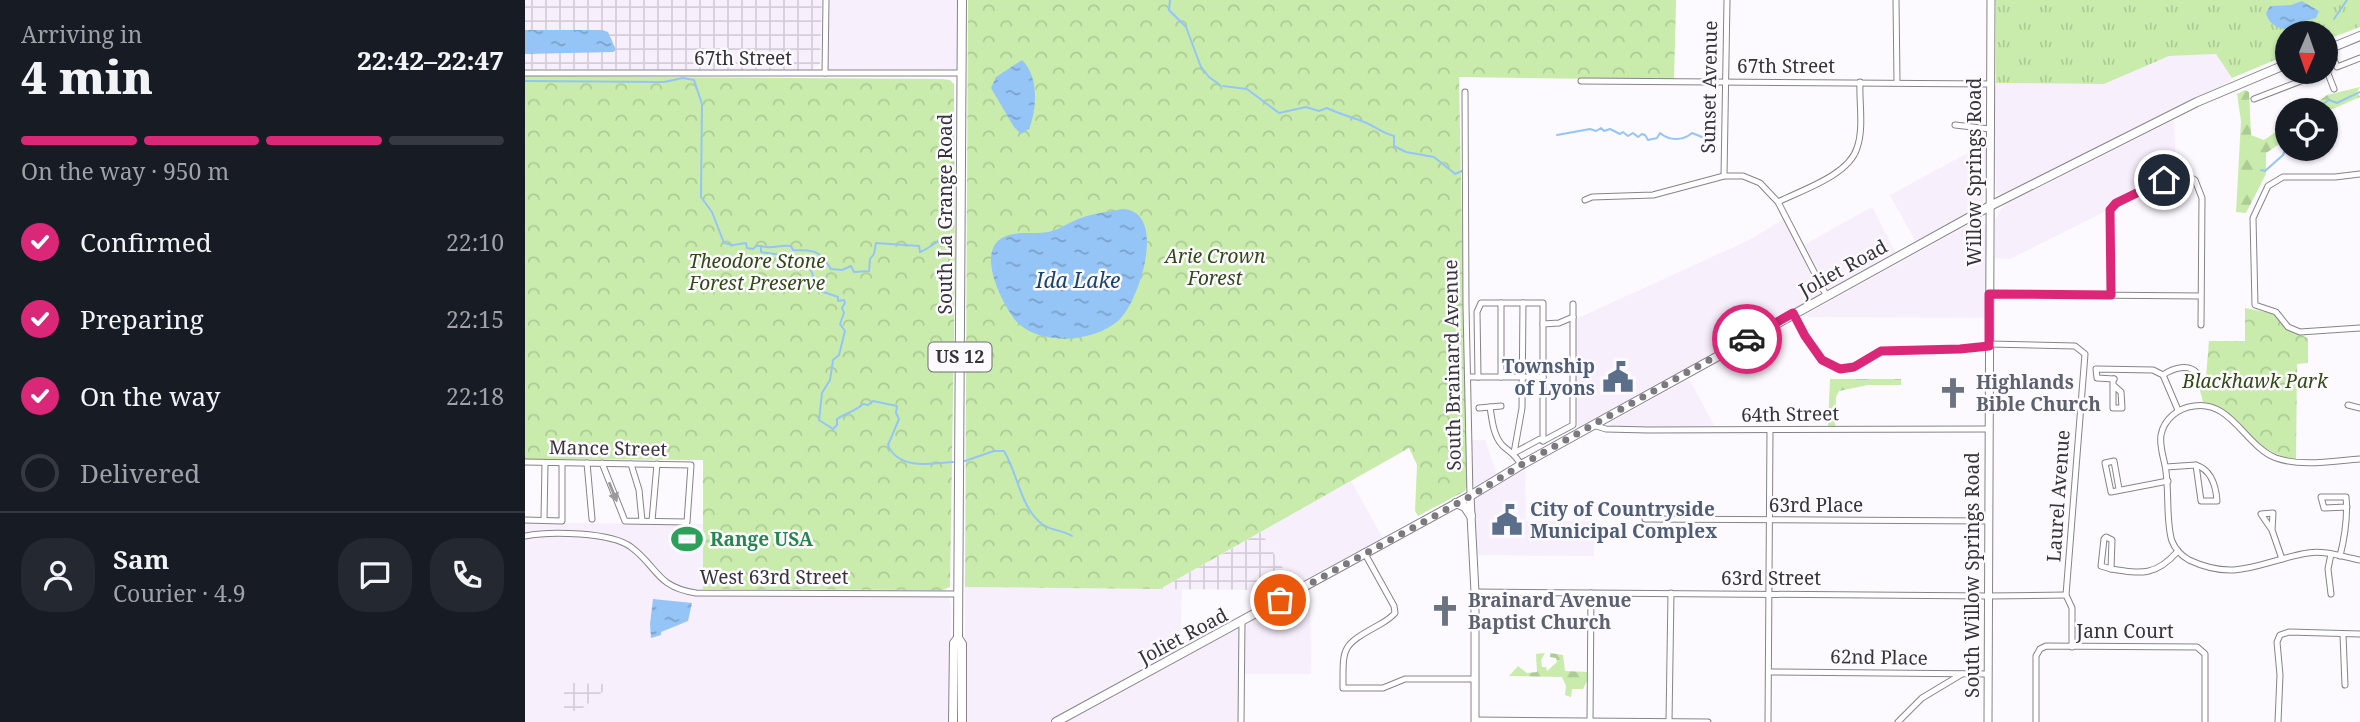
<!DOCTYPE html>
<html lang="en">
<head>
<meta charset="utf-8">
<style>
  :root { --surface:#171b24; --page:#242831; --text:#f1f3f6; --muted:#9ea1a6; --line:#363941; --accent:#db2777 }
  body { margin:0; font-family:"Noto Serif",serif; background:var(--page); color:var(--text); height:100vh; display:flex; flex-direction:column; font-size:26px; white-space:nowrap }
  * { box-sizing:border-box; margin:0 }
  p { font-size:23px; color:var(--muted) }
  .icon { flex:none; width:38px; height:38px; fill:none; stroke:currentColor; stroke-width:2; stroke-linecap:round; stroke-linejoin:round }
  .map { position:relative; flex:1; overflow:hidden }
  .side { display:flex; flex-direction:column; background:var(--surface); width:525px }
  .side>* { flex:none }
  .needle { width:46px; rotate:182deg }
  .fabs { position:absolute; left:1750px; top:21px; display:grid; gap:14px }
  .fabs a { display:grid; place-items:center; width:63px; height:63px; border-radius:50%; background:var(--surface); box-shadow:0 2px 5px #0004; font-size:35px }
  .pin { position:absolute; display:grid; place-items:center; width:60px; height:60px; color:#fff; margin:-30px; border:4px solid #fff; border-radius:50%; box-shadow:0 2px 7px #0007 }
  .courier { position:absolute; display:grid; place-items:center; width:70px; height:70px; margin:-35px; border:5px solid #db2777; border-radius:50%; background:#fff; color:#222; box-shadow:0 2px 9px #0007 }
  .overview em { font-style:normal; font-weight:800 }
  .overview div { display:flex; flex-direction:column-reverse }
  .overview { display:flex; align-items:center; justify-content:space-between; height:119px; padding:0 21px }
  h1 { font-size:46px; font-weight:800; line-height:52px }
  .bar { display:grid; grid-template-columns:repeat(4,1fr); gap:10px 7px; align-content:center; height:84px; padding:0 21px }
  .bar i { height:9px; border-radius:5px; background:var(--line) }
  .bar .current { background:var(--accent) }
  .bar p { grid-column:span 4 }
  .line { display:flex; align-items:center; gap:18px; padding:0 21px; border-top:2px solid var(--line) }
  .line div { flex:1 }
  .round { display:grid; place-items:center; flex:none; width:74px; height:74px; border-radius:28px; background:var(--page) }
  ol { padding:0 21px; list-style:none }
  li { display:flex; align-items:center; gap:21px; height:77px }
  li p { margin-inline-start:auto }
  li .icon { padding:7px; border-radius:50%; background:var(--accent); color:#fff; stroke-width:4 }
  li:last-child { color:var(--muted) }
  li i { width:38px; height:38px; border:4px solid var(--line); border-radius:50% }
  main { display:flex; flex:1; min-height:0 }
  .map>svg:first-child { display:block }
  .built { fill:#f8effd }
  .industrial { fill:url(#industrial-grid) }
  .grass { fill:url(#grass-tufts) }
  .forest { fill:url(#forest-firs) }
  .park { fill:url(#park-crowns) }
  .water { fill:url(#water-ripples) }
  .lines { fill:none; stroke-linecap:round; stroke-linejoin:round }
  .stream { stroke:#95c5f6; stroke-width:2 }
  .street-casing { stroke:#87838a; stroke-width:7 }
  .secondary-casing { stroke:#87838a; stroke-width:9 }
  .primary-casing { stroke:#87838a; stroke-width:10 }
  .street { stroke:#fff; stroke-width:5 }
  .secondary { stroke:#fff; stroke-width:7 }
  .primary { stroke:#fff; stroke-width:8 }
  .oneway { fill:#9a9a9b }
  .done { stroke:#7b797d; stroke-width:7; stroke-dasharray:0 12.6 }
  .route { stroke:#db2777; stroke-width:9 }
  .labels { text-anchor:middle; stroke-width:5; stroke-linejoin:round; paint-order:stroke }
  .shield { fill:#fcf9ff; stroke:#716f73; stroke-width:2 }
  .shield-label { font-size:18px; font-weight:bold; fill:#363437 }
  .street-label { font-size:19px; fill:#363437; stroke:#fcf9ff }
  .park-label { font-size:19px; font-style:italic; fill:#304915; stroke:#fcf9ff }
  .service-label { font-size:19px; font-weight:bold; fill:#4e5e75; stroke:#fcf9ff; text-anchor:end }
  .worship-label { font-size:19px; font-weight:bold; fill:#5b616d; stroke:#fcf9ff; text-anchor:start }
  .leisure-label { font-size:19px; font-weight:bold; fill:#27864d; stroke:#fcf9ff; text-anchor:start }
  .water-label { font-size:21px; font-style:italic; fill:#19446c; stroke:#fcf9ff }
</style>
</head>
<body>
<main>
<section class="side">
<div class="overview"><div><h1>4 min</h1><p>Arriving in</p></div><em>22:42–22:47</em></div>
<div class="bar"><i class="current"></i><i class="current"></i><i class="current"></i><i></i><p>On the way · 950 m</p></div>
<ol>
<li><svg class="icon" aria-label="check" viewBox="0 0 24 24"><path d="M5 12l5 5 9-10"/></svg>Confirmed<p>22:10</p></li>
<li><svg class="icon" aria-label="check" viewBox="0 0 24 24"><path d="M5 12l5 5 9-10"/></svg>Preparing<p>22:15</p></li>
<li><svg class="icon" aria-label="check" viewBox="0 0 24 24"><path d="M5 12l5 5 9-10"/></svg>On the way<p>22:18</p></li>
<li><i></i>Delivered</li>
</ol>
<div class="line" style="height:126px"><a class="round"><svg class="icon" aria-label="person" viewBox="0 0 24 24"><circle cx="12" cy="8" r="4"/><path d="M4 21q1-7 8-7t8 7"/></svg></a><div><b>Sam</b><p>Courier · 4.9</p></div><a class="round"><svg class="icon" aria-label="chat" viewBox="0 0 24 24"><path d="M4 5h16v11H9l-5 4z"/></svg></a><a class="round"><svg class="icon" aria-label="phone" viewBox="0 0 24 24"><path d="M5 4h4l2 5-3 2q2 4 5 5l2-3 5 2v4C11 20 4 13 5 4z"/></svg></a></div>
</section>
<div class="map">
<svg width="1835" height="722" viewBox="0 0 1835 722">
  <defs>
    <pattern id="industrial-grid" width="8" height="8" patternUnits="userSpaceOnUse" patternTransform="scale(1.75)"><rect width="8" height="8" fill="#f8effd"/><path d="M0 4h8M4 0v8" fill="none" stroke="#d5ced9"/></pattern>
    <pattern id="grass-tufts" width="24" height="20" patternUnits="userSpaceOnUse" patternTransform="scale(1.75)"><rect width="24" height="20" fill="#c9ecad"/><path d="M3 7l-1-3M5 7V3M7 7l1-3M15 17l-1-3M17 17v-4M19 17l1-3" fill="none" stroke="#adcb95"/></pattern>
    <pattern id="forest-firs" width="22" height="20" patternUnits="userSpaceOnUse" patternTransform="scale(1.75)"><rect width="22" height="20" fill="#c9ecad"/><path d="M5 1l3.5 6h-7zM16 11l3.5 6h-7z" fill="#adcb95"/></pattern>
    <pattern id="park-crowns" width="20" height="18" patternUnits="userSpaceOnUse" patternTransform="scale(1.75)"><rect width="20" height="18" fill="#c9ecad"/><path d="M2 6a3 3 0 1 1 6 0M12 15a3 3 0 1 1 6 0" fill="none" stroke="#adcb95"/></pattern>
    <pattern id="water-ripples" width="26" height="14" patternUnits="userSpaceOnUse" patternTransform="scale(1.75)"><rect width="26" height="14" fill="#95c5f6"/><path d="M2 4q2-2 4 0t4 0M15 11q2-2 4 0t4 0" fill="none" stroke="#7aa1c8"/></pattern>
  </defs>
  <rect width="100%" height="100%" fill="#fcf9ff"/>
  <g class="built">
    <path d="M302,0H435L434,72L301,71Z"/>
    <path d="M1691,54L1707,78L1706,81L1479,194L1474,195L1471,192L1469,94L1471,83L1579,84L1644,56Z"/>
    <path d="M1649,120L1651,171L1600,196L1581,211L1485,259L1470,258V220L1479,205Z"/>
    <path d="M1461,143L1458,201L1447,212L1391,242L1365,195Z"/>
    <path d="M1347,207L1371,253L1302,292L1277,246Z"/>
    <path d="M1259,219L1298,295L1052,431L1051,319L1222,241Z"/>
    <path d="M1452,220H1457L1461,226L1462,318L1276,317Z"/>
    <path d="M1164,379L1190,427H1087L1085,425L1086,422Z"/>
    <path d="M946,440H960L973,477L946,493Z"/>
    <path d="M1000,465L1001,521H1069V556L951,555L946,496Z"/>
    <path d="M826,481L859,540L771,589L736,532Z"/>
    <path d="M0,523L178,524V589H421L426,606L425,722H0Z"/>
    <path d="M785,584L786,674H719L718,722H533Z"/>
    <path d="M440,587L657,589L655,651L524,722H440Z"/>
  </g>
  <g class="industrial">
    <path d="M0,0H297L295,64L286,70L0,69Z"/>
    <path d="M736,532L762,575L738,590L635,589Z"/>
    <path d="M39,683L87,684L54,711H39Z"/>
  </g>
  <path class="grass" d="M1471,0H1835V27L1801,40V33H1762V55L1707,78L1691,54L1644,56L1579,84L1471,83Z"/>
  <g class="forest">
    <path d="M1835,87L1832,92L1835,97L1801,112L1782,110L1802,95Z"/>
    <path d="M1720,90L1724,92L1726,135L1739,140L1762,124V139L1741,153V174L1721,213L1711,212L1716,121L1712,94Z"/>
    <path d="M1305,379H1376V385H1343L1314,391L1311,397L1310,426H1303Z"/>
    <path d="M1020,653L1016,660L1017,667H1021L1022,671L1032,662L1031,658L1025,657V653L1038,655L1040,671L1062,672L1063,679L1058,689H1047L1046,697L1040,695L1041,686L1037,677L984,676L993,666L1002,673L1012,672L1011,654Z"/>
  </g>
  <g class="park">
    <path d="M443,0H1151L1149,80L934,77L942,486L940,491L893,516L890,511L892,465L884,448L635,589L440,587Z"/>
    <path d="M0,76L417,79L425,80L429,84L430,271L425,587L417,590L178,589V460L0,459Z"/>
    <path d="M1720,308L1750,314L1762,329L1783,338V363L1772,364L1771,459C1727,456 1718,408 1678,402L1673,383L1678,381L1681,376L1684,341H1720Z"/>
  </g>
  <g class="water">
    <path d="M1777,1L1794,11L1791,18L1776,22C1767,35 1744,29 1741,13L1745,6L1766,5Z"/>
    <path d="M0,30H77L83,32L91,50L88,52L0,54Z"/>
    <path d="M497,60C514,76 512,109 504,129L496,134L489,127L466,88L471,77Z"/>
    <path d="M597,209C644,210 614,302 594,320C577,335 550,341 529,338C515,336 501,332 491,321C476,302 447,245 484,235C498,231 513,235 527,231C537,228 546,221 556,218C569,213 584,212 597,209Z"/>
    <path d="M128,599L167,603L163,621L136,632V635L126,638L125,624Z"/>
  </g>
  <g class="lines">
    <g class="stream">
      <path d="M645,0L644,10L661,27L676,67L684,77L695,85"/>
      <path d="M1809,19L1822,0"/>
      <path d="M0,81L139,82L158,78L169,80L177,104L176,197L187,212L199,243L208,245L221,243L222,248L228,249L231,246H236V252L263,256L267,267C275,268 288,264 288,278C288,281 287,285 287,288L313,297V301L319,300L320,303L317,308L319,313L315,324L320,331L314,355L308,360L305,380L297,393L294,420L308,429L312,425V419C321,413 331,411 338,404L343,405L348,401L372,406L371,413L374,419L363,445C373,470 406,464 428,462"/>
      <path d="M698,86L722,89L754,113L781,107L794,111L802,108C814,114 827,117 839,122C850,126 857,133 869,136V146L881,152L909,157L929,173"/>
      <path d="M1789,110L1804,100L1812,103L1835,92"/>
      <path d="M1032,135L1065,129L1071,131L1076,128L1079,131L1085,129L1095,134L1098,132L1103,136L1108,133L1113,137L1117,134L1120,135L1123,140L1132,138L1135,133C1144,141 1158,141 1167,133L1177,137L1187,136"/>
      <path d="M1736,170L1740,171L1758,155L1762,146"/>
      <path d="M930,174L937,171"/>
      <path d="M236,246C247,250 255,244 266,246L268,250C290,250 294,250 306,269L317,270L326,266L329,272L344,271L345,259L349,254L351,243L394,246L395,252C405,248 411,241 422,237L423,241"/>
      <path d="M440,461L469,451H479C493,474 495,507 517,524C526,531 538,530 547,536"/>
    </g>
    <defs>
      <g id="street">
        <path d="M1371,0L1372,82"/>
        <path d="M1805,49L1812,67L1835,58"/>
        <path d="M1802,71L1809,89"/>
        <path d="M0,73H436"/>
        <path d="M300,73L301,0"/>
        <path d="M1056,81L1465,84"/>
        <path d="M940,92L941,306L945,496"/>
        <path d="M1729,99L1799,72"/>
        <path d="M1430,125L1465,129"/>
        <path d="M1835,174L1810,177H1758L1743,186L1728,218L1730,305L1751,312L1763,327L1775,332L1835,328"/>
        <path d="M1199,176L1202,0"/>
        <path d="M1060,200L1067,197L1128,195L1199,176H1218L1235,183L1253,202L1301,295"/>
        <path d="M1253,202C1277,190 1324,175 1332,148C1339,129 1334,102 1335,82"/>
        <path d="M1464,294L1675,296"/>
        <path d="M1586,295L1585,210C1597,198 1643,173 1660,176C1662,176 1669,179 1670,180L1677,198L1676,325"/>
        <path d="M976,303V377"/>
        <path d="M1269,314L1280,336L1297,360L1315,369L1329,367L1356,351L1435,349L1464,346"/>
        <path d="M1018,324L1034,323L1048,317"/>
        <path d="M1464,344L1550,346L1560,354L1541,595L1547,608V647"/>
        <path d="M1638,375L1653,410"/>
        <path d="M943,377H1018"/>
        <path d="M953,377L952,312L956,303H1018V441"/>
        <path d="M1589,379L1572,378L1571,369L1628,370L1638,375C1648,368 1664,363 1673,374"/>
        <path d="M1588,385L1596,392L1597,408H1588V381L1589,379"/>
        <path d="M1823,405L1835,408"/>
        <path d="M965,407C967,419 968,435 977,445C985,453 989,452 996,465"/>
        <path d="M954,408L976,406"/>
        <path d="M1068,425L1081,429L1123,430L1463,429"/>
        <path d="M989,453L1015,439L1018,441L1048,425V304"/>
        <path d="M989,453L997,408L998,303"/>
        <path d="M1835,459C1808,461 1777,467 1751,458C1720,446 1706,400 1669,406C1653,408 1639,419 1636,435C1634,448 1640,460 1641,472C1644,491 1641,524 1647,541C1650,549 1657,556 1664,560C1713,583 1738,560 1783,553C1800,550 1818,557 1835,560"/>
        <path d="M0,462C55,463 110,464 166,465L162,522L100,521L77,463"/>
        <path d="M62,463L67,519"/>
        <path d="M106,464L114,490L117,521"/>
        <path d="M1641,467L1671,465L1676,501H1692C1691,486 1686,470 1671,465"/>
        <path d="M1594,489L1589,461L1580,463L1586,492L1643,481"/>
        <path d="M1120,519L1463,521"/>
        <path d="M0,520L37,521V463"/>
        <path d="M19,520L20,463"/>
        <path d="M127,521L132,464"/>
        <path d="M1747,530L1736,514L1748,513L1747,530L1757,559"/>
        <path d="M0,536C25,531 86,532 106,547C133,567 131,587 171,593L434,594"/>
        <path d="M1581,537L1587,540L1586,569L1576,566L1579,539Z"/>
        <path d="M839,552L869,606L870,613C865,619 859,622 852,626C816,646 818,647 818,688H858L880,679H950"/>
        <path d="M1815,556C1820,536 1823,518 1821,497H1796L1799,508L1822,507"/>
        <path d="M1586,569C1617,574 1631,576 1653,551"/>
        <path d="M950,592L1463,596L1541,595"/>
        <path d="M1806,594L1803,569L1806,554"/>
        <path d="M1818,635L1820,685"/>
        <path d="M1244,672L1463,674"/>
        <path d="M950,720L1183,722"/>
        <path d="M1065,721L1066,593"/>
        <path d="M1144,721L1146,593"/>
        <path d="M716,722L717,621"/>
        <path d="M1243,722L1245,431"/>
        <path d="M1373,722L1397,698L1437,674"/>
        <path d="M1511,722V656L1515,649L1521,646L1672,647L1680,654V722"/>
        <path d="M1753,722L1755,675L1752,642L1755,635L1764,632L1835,634"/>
      </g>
      <g id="secondary">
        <path d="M945,496L950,592V722"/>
        <path d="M1463,722L1466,0"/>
      </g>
      <g id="primary">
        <path d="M437,0L433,638L437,644V722"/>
        <path d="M1801,50L1835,36"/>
        <path d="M931,503L940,507L946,516"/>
        <path d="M428,722L429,643L433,638"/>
        <path d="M531,722L945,496L996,465L1465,206L1672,102L1762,64"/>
      </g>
    </defs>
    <use href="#street" class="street-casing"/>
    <use href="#secondary" class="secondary-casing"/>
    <use href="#primary" class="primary-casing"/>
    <use href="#street" class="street"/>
    <use href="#secondary" class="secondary"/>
    <use href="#primary" class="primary"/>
  </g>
  <defs><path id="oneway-solid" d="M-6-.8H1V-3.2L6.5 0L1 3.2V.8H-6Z" transform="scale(1.75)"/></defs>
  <use class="oneway" href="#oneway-solid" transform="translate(88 492) rotate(68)"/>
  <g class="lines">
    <path class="done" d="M755,600L946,496L996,465L1222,339"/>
    <path class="route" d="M1222,339L1268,313L1280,336L1297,360L1315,369L1329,367L1356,351L1435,349L1464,346V294L1586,295L1585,210L1591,203L1639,180"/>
  </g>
  <defs>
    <symbol id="civic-bare" viewBox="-9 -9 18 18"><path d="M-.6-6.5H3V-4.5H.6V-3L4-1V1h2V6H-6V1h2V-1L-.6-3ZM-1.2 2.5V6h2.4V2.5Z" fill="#5c6f8a" stroke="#fcf9ff" stroke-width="2.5" paint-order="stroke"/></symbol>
    <symbol id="church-bare" viewBox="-9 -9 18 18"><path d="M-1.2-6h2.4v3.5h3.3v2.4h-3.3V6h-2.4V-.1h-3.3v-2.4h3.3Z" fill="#6b7280" stroke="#fcf9ff" stroke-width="2.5" paint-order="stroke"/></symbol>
    <symbol id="stadium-bare" viewBox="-9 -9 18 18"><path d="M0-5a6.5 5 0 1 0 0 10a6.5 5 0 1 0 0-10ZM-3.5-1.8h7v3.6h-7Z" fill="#2e9e5b" stroke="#fcf9ff" stroke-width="2.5" paint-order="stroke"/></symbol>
  </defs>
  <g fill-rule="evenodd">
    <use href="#civic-bare" x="1071" y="355" width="44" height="44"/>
    <use href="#church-bare" x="1406" y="371" width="44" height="44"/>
    <use href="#civic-bare" x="960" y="498" width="44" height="44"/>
    <use href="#stadium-bare" x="140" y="517" width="44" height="44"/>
    <use href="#church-bare" x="898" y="589" width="44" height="44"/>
  </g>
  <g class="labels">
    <rect class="shield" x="403.5" y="342.5" width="63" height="29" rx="5"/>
    <g class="shield-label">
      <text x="435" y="363">US 12</text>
    </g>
    <g class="street-label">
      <text x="218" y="65">67th Street</text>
      <text x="1261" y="73">67th Street</text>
      <text transform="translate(1184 87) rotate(-89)" y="7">Sunset Avenue</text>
      <text transform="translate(1449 172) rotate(-90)" y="7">Willow Springs Road</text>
      <text transform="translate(420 214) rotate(-90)" y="7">South La Grange Road</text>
      <text transform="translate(1318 268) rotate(-29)" y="7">Joliet Road</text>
      <text transform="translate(927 365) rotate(-91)" y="7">South Brainard Avenue</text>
      <text transform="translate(1265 414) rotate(-1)" y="7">64th Street</text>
      <text transform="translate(83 448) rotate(1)" y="7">Mance Street</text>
      <text transform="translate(1533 496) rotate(-86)" y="7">Laurel Avenue</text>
      <text x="1291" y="512">63rd Place</text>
      <text transform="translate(1447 575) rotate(-90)" y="7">South Willow Springs Road</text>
      <text x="249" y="584">West 63rd Street</text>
      <text x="1246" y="585">63rd Street</text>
      <text x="1600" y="638">Jann Court</text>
      <text transform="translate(658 636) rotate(-28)" y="7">Joliet Road</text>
      <text transform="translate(1354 657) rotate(1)" y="7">62nd Place</text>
    </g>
    <g class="park-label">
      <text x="690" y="263">Arie Crown<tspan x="690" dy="22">Forest</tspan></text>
      <text x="232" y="268">Theodore Stone<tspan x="232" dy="22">Forest Preserve</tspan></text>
      <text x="1730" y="388">Blackhawk Park</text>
    </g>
    <g class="service-label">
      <text x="1070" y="373">Township<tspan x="1070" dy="22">of Lyons</tspan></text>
      <text x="1005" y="516" text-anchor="start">City of Countryside<tspan x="1005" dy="22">Municipal Complex</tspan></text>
    </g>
    <g class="worship-label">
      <text x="1451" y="389">Highlands<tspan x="1451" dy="22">Bible Church</tspan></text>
      <text x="943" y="607">Brainard Avenue<tspan x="943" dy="22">Baptist Church</tspan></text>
    </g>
    <g class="leisure-label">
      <text x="185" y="546">Range USA</text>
    </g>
    <g class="water-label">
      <text x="553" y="288">Ida Lake</text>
    </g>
  </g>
</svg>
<div class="fabs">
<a><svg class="needle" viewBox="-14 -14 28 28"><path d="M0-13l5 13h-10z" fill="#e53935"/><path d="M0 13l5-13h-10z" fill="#9ea1a6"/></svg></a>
<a><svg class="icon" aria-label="locate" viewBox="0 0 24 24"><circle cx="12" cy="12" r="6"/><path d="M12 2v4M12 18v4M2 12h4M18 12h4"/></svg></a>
</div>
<div class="pin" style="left:755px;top:600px;background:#ea580c"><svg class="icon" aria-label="bag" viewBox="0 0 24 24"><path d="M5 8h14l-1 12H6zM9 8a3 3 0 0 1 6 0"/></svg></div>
<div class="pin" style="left:1639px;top:180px;background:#1f2937"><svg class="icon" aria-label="home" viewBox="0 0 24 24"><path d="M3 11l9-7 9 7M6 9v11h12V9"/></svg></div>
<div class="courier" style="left:1222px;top:339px"><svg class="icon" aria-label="car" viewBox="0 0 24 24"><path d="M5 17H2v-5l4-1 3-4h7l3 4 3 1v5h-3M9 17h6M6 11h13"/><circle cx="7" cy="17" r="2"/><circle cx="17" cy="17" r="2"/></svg></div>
</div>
</main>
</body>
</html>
